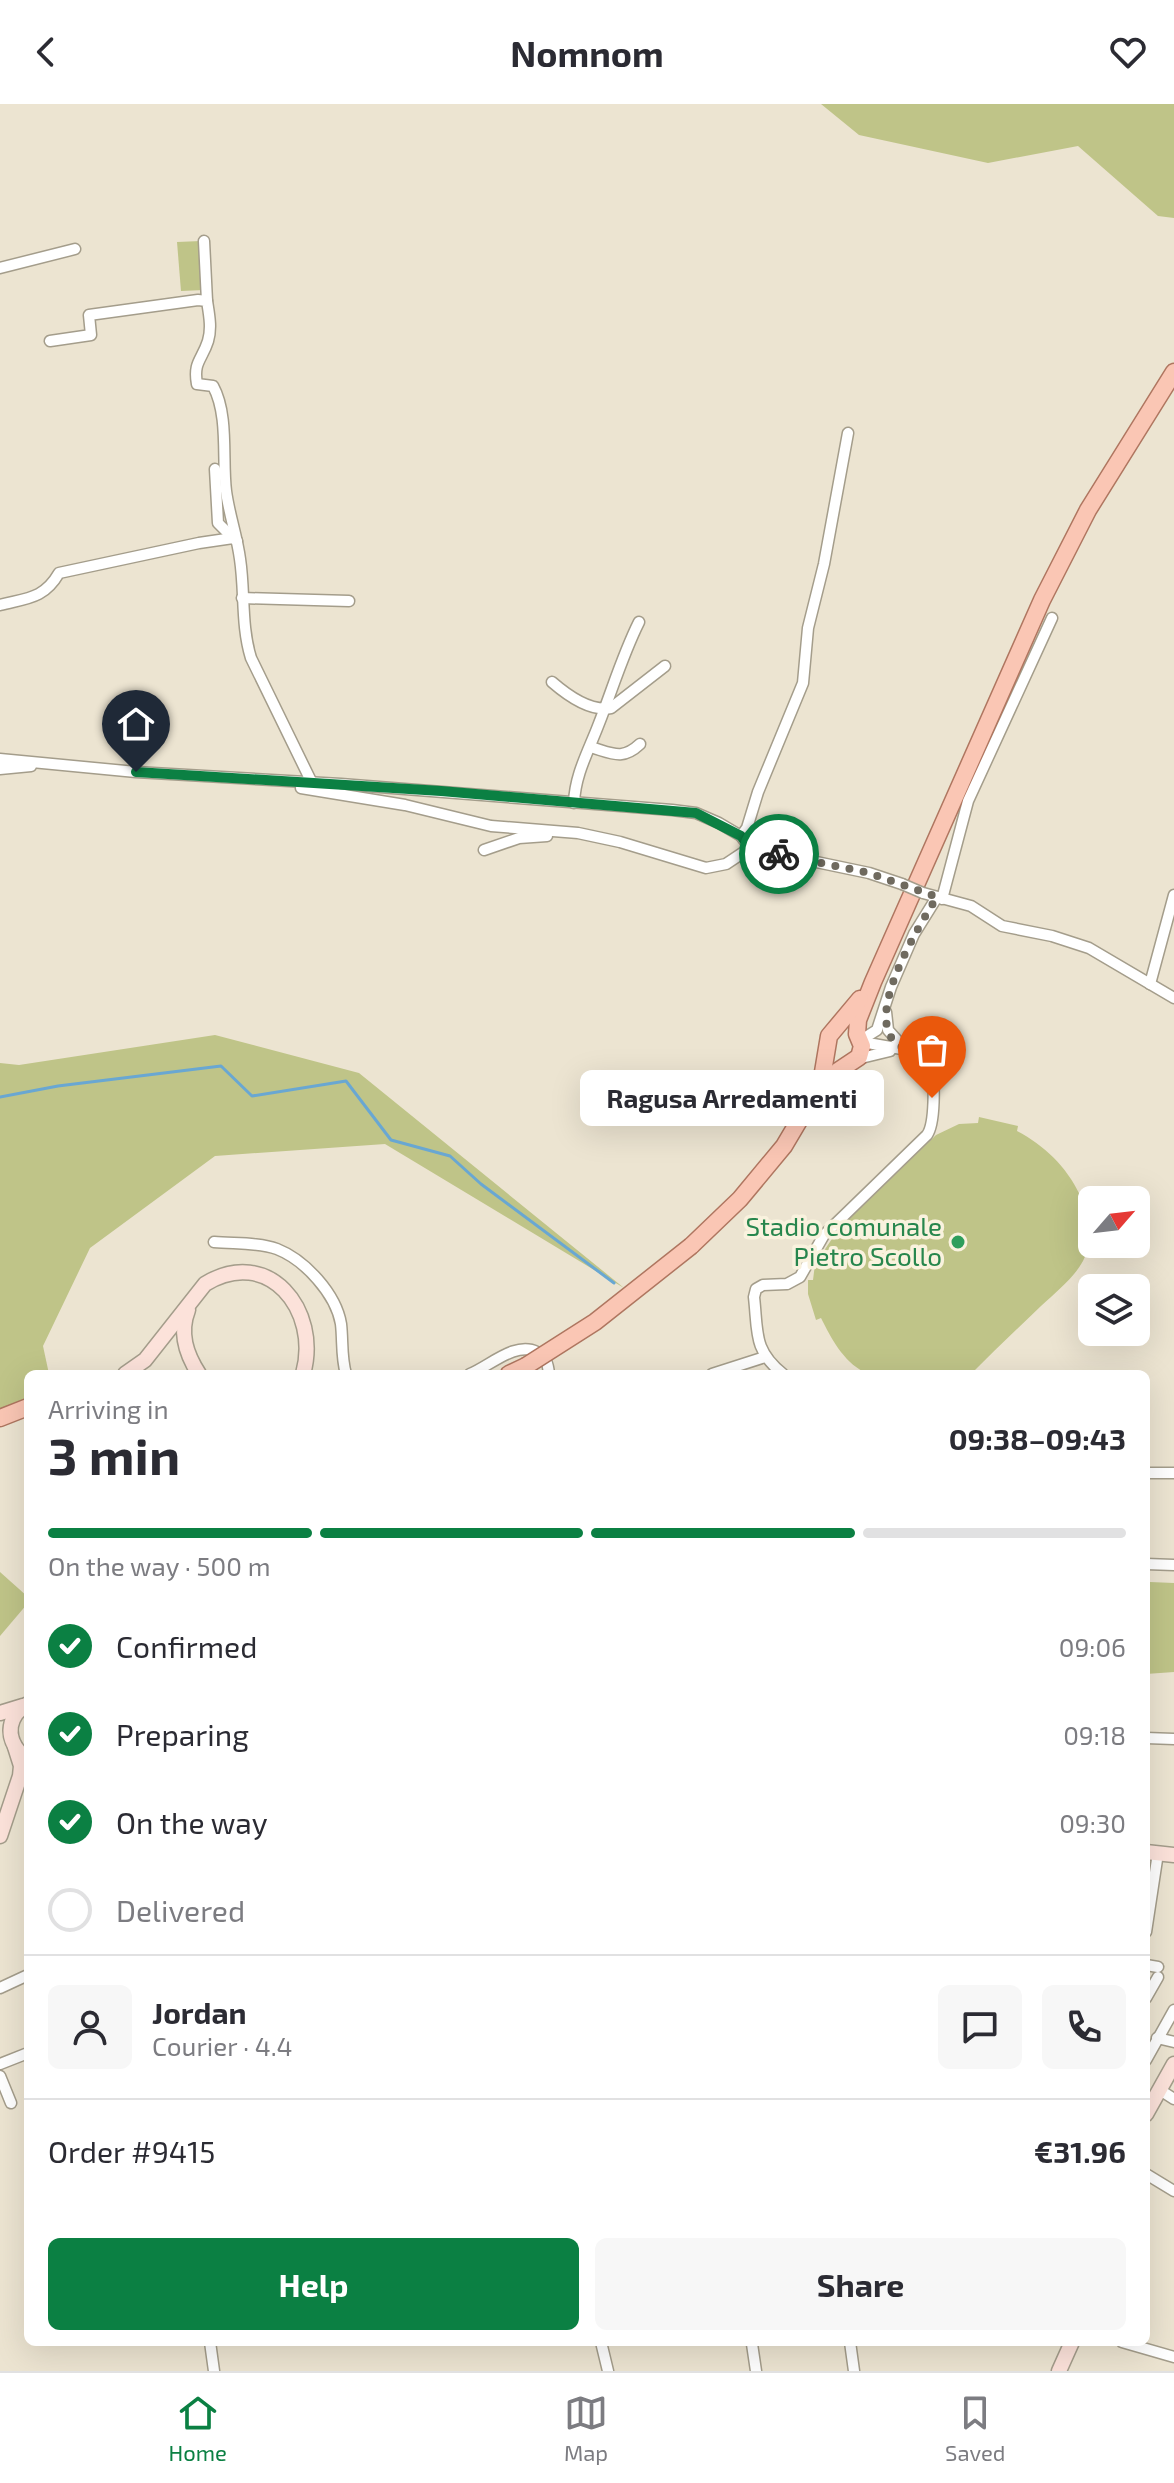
<!DOCTYPE html>
<html lang="en">
<head>
<meta charset="utf-8">
<style>
  :root { --surface:#fff; --page:#f7f7f7; --text:#2b2b33; --muted:#7c7c81; --line:#e1e1e2; --accent:#0b8043 }
  body { margin:0; font-family:"Exo 2",sans-serif; background:var(--page); color:var(--text); height:100vh; display:flex; flex-direction:column; font-size:30px; white-space:nowrap }
  * { box-sizing:border-box; margin:0 }
  p { font-size:26px; color:var(--muted) }
  .icon { flex:none; width:44px; height:44px; fill:none; stroke:currentColor; stroke-width:2; stroke-linecap:round; stroke-linejoin:round }
  .map { position:relative; flex:1; overflow:hidden }
  .side { position:absolute; left:24px; top:1266px; width:1126px; height:976px; display:flex; flex-direction:column; background:var(--surface); border-radius:12px; box-shadow:0 8px 32px #0002 }
  .side>* { flex:none }
  .needle { width:52px; rotate:62deg }
  .tools { position:absolute; left:1078px; top:1082px; display:grid; gap:16px }
  .tools a { display:grid; place-items:center; width:72px; height:72px; border-radius:12px; background:var(--surface); box-shadow:0 8px 32px #0002; font-size:40px }
  .pin { position:absolute; display:grid; place-items:center; width:68px; height:68px; color:#fff; margin:-82px -34px; border-radius:50% 50% 50% 0; rotate:-45deg; box-shadow:0 0 8px #0007 }
  .pin .icon { rotate:45deg }
  .courier { position:absolute; display:grid; place-items:center; width:80px; height:80px; margin:-40px; border:6px solid #0b8043; border-radius:50%; background:#fff; color:#222; box-shadow:0 2px 10px #0007 }
  .bubble { position:absolute; height:56px; border-radius:12px; background:var(--surface); box-shadow:0 8px 32px #0002; font-size:26px; font-weight:700; line-height:56px; text-align:center }
  .overview em { font-style:normal; font-weight:700 }
  .overview div { display:flex; flex-direction:column-reverse }
  .overview { display:flex; align-items:center; justify-content:space-between; height:136px; padding:0 24px }
  h1 { font-size:52px; font-weight:700; line-height:60px }
  .bar { display:grid; grid-template-columns:repeat(4,1fr); gap:12px 8px; align-content:center; height:96px; padding:0 24px }
  .bar i { height:10px; border-radius:6px; background:var(--line) }
  .bar .selected { background:var(--accent) }
  .bar p { grid-column:span 4 }
  .line { display:flex; align-items:center; gap:20px; padding:0 24px; border-top:2px solid var(--line) }
  .line div { flex:1 }
  .round { display:grid; place-items:center; flex:none; width:84px; height:84px; border-radius:12px; background:var(--page) }
  ol { padding:0 24px; list-style:none }
  li { display:flex; align-items:center; gap:24px; height:88px }
  li p { margin-inline-start:auto }
  li .icon { padding:8px; border-radius:50%; background:var(--accent); color:#fff; stroke-width:4 }
  li:last-child { color:var(--muted) }
  li i { width:44px; height:44px; border:4px solid var(--line); border-radius:50% }
  .action { display:flex; gap:16px; margin-top:auto; padding:16px 24px }
  .action a { flex:1; height:92px; border-radius:12px; background:var(--accent); color:#fff; font-size:32px; font-weight:700; line-height:92px; text-align:center }
  .action a+a { background:var(--page); color:var(--text) }
  header { display:flex; justify-content:space-between; align-items:center; height:104px; padding:0 24px; background:var(--surface); font-size:36px; font-weight:700 }
  .menu { display:flex; justify-content:space-around; align-items:center; height:112px; border-top:2px solid var(--line); background:var(--surface); font-size:22px; color:var(--muted) }
  .menu a { display:grid; justify-items:center; gap:4px }
  .menu .selected { color:var(--accent) }
  .map>svg:first-child { display:block }
  .green { fill:#bfc488 }
  .lines { fill:none; stroke-linecap:round; stroke-linejoin:round }
  .stream { stroke:#69a7d2; stroke-width:3 }
  .street-casing { stroke:#a49d8b; stroke-width:13 }
  .secondary-casing { stroke:#a49d8b; stroke-width:17 }
  .primary-casing { stroke:#af7660; stroke-width:19 }
  .street { stroke:#fff; stroke-width:10 }
  .secondary { stroke:#fce2da; stroke-width:14 }
  .primary { stroke:#fac6b4; stroke-width:16 }
  .street-bridge-casing { stroke:#a49d8b; stroke-width:13; stroke-linecap:butt }
  .primary-bridge-casing { stroke:#af7660; stroke-width:19; stroke-linecap:butt }
  .street-bridge { stroke:#fff; stroke-width:10 }
  .primary-bridge { stroke:#fac6b4; stroke-width:16 }
  .done { stroke:#6f6a5f; stroke-width:8; stroke-dasharray:0 14.4 }
  .route { stroke:#0b8043; stroke-width:10 }
  .leisure-dot { fill:#2e9e5b; stroke:#f9f2de; stroke-width:3 }
  .labels { text-anchor:middle; stroke-width:7; stroke-linejoin:round; paint-order:stroke }
  .leisure-label { font-size:26px; fill:#27864d; stroke:#f9f2de; text-anchor:end }
</style>
</head>
<body>
<header><svg class="icon" aria-label="back" viewBox="0 0 24 24"><path d="M15 5l-7 7 7 7"/></svg>Nomnom<svg class="icon" aria-label="heart" viewBox="0 0 24 24"><path d="M12 20l-8-8c-3-5 5-10 8-4 3-6 11-1 8 4z"/></svg></header>
<div class="map">
<svg width="1174" height="2267" viewBox="0 0 1174 2267">
  <rect width="100%" height="100%" fill="#ece4d1"/>
  <g class="green">
    <path d="M821,0H1174V114L1158,112L1078,42L988,59L859,31Z"/>
    <path d="M201,137L204,186L181,187L177,138Z"/>
    <path d="M215,931L359,969L624,1184L385,1040L215,1052L90,1144L43,1242L49,1270H28V1299L0,1321V959L19,961Z"/>
    <path d="M979,1013L1018,1022L1017,1027C1045,1042 1066,1062 1080,1091C1089,1111 1094,1136 1083,1157C1074,1174 1056,1188 1041,1202C1018,1224 994,1247 971,1270C953,1270 874,1274 864,1268C843,1257 831,1234 821,1214L816,1216L808,1190V1176H813L815,1160L838,1126L936,1031L959,1020L978,1019Z"/>
    <path d="M0,1468L28,1493V1499L0,1532Z"/>
    <path d="M1146,1474L1150,1478L1174,1479V1568L1146,1570Z"/>
  </g>
  <g class="lines">
    <path class="stream" d="M0,993L58,982L221,962L252,992L346,977L391,1036L450,1052L481,1080L614,1179"/>
    <defs>
      <g id="street">
        <path d="M204,137L207,197"/>
        <path d="M0,164L75,145"/>
        <path d="M50,237L91,231L89,211L198,196L207,197C209,210 212,224 208,237C202,256 193,258 197,280L213,282C229,311 222,356 226,387C229,410 237,432 240,455C245,488 241,522 251,554L312,679"/>
        <path d="M215,365L218,419L233,434"/>
        <path d="M242,494L349,497"/>
        <path d="M0,501C27,494 44,495 59,469L199,439L233,434L237,437"/>
        <path d="M552,578C567,591 590,608 611,604L665,562"/>
        <path d="M590,643C612,649 622,657 640,640"/>
        <path d="M0,655L136,668L341,680L672,706L696,709L719,719L741,732L750,744L869,769L902,780"/>
        <path d="M0,665L31,662"/>
        <path d="M301,684L405,701L491,722L578,729L620,738L706,764L726,760L750,744"/>
        <path d="M574,699C575,671 588,648 598,622C612,587 622,552 639,518"/>
        <path d="M741,732L747,724L758,688L803,579L808,524L824,460L848,329"/>
        <path d="M484,746L519,734L547,732"/>
        <path d="M923,789L971,802L1002,822L1052,832L1089,844L1174,894"/>
        <path d="M942,795L968,697L1052,514"/>
        <path d="M1150,880L1174,791"/>
        <path d="M886,908L888,926L905,945"/>
        <path d="M861,936L877,926L891,883L914,830L937,793"/>
        <path d="M857,955L890,947"/>
        <path d="M214,1138C234,1140 258,1138 277,1145C305,1156 336,1190 341,1220C343,1237 341,1253 346,1270"/>
        <path d="M470,1270C490,1262 515,1237 537,1248C546,1254 548,1259 549,1270"/>
        <path d="M712,1270L765,1253"/>
        <path d="M783,1270C753,1246 758,1228 754,1193L756,1185L763,1181L787,1180L800,1173L824,1131L927,1031C935,1020 935,978 931,964C929,957 924,953 919,948L862,938"/>
        <path d="M1146,1369H1174"/>
        <path d="M1146,1460L1174,1461"/>
        <path d="M1146,1634L1174,1635"/>
        <path d="M1146,1828L1158,1749"/>
        <path d="M1146,1861L1158,1863"/>
        <path d="M0,1884L28,1871"/>
        <path d="M1146,1894L1158,1873"/>
        <path d="M1157,1934L1174,1938"/>
        <path d="M1146,1956L1174,1906"/>
        <path d="M0,1960L28,1949"/>
        <path d="M0,1972L11,1999"/>
        <path d="M1160,1986L1174,1995"/>
        <path d="M1146,2070L1174,2087"/>
        <path d="M210,2238L214,2267"/>
        <path d="M601,2238L608,2267"/>
        <path d="M850,2238L854,2267"/>
        <path d="M1122,2238L1174,2253"/>
        <path d="M752,2240L756,2267"/>
      </g>
      <g id="secondary">
        <path d="M188,1206C179,1229 186,1250 199,1270"/>
        <path d="M125,1270L145,1256L205,1180C268,1141 321,1206 303,1270"/>
        <path d="M0,1609L23,1602"/>
        <path d="M20,1649C5,1632 8,1611 28,1600"/>
        <path d="M0,1732L20,1672L21,1662L15,1643"/>
        <path d="M1146,1748L1174,1751"/>
        <path d="M1146,2010L1174,1960"/>
        <path d="M1059,2267L1072,2238"/>
      </g>
      <g id="primary">
        <path d="M816,988L838,967L859,953L862,942L857,930L858,916L873,878L1042,496L1088,406L1174,268"/>
        <path d="M691,1142L740,1095L784,1042L816,988L823,968L829,932L860,895"/>
        <path d="M509,1270L526,1262"/>
        <path d="M0,1314L28,1303"/>
      </g>
    </defs>
    <use href="#street" class="street-casing"/>
    <use href="#secondary" class="secondary-casing"/>
    <use href="#primary" class="primary-casing"/>
    <use href="#street" class="street"/>
    <use href="#secondary" class="secondary"/>
    <use href="#primary" class="primary"/>
    <defs>
      <path id="street-bridge" d="M902,780L923,789"/>
      <path id="primary-bridge" d="M526,1262L595,1218L691,1142"/>
    </defs>
    <use href="#street-bridge" class="street-bridge-casing"/>
    <use href="#primary-bridge" class="primary-bridge-casing"/>
    <use href="#street-bridge" class="street-bridge"/>
    <use href="#primary-bridge" class="primary-bridge"/>
  </g>
  <g class="lines">
    <path class="done" d="M779,750L869,769L937,793C918,824 844,940 919,948C933,961 932,975 932,994"/>
    <path class="route" d="M136,668L441,687L696,709L741,732L750,744L779,750"/>
  </g>
  <circle class="leisure-dot" cx="958" cy="1138" r="8"/>
  <g class="labels">
    <g class="leisure-label">
      <text x="942" y="1132">Stadio comunale<tspan x="942" dy="30">Pietro Scollo</tspan></text>
    </g>
  </g>
</svg>
<div class="tools">
<a><svg class="needle" viewBox="-14 -14 28 28"><path d="M0-13l5 13h-10z" fill="#e53935"/><path d="M0 13l5-13h-10z" fill="#7c7c81"/></svg></a>
<a><svg class="icon" aria-label="layers" viewBox="0 0 24 24"><path d="M12 4l9 5-9 5-9-5zM3 14l9 5 9-5"/></svg></a>
</div>
<div class="pin" style="left:932px;top:994px;background:#ea580c"><svg class="icon" aria-label="bag" viewBox="0 0 24 24"><path d="M5 8h14l-1 12H6zM9 8a3 3 0 0 1 6 0"/></svg></div>
<div class="pin" style="left:136px;top:668px;background:#1f2937"><svg class="icon" aria-label="home" viewBox="0 0 24 24"><path d="M3 11l9-7 9 7M6 9v11h12V9"/></svg></div>
<div class="courier" style="left:779px;top:750px"><svg class="icon" aria-label="bike" viewBox="0 0 24 24"><circle cx="6" cy="16" r="4"/><circle cx="18" cy="16" r="4"/><path d="M6 16l4-8h5l3 8M10 8l3 8H6M13 5h3"/></svg></div>
<div class="bubble" style="left:580px;top:966px;width:304px">Ragusa Arredamenti</div>
<section class="side">
<div class="overview"><div><h1>3 min</h1><p>Arriving in</p></div><em>09:38–09:43</em></div>
<div class="bar"><i class="selected"></i><i class="selected"></i><i class="selected"></i><i></i><p>On the way · 500 m</p></div>
<ol>
<li><svg class="icon" aria-label="check" viewBox="0 0 24 24"><path d="M5 12l5 5 9-10"/></svg>Confirmed<p>09:06</p></li>
<li><svg class="icon" aria-label="check" viewBox="0 0 24 24"><path d="M5 12l5 5 9-10"/></svg>Preparing<p>09:18</p></li>
<li><svg class="icon" aria-label="check" viewBox="0 0 24 24"><path d="M5 12l5 5 9-10"/></svg>On the way<p>09:30</p></li>
<li><i></i>Delivered</li>
</ol>
<div class="line" style="height:144px"><a class="round"><svg class="icon" aria-label="person" viewBox="0 0 24 24"><circle cx="12" cy="8" r="4"/><path d="M4 21q1-7 8-7t8 7"/></svg></a><div><b>Jordan</b><p>Courier · 4.4</p></div><a class="round"><svg class="icon" aria-label="chat" viewBox="0 0 24 24"><path d="M4 5h16v11H9l-5 4z"/></svg></a><a class="round"><svg class="icon" aria-label="phone" viewBox="0 0 24 24"><path d="M5 4h4l2 5-3 2q2 4 5 5l2-3 5 2v4C11 20 4 13 5 4z"/></svg></a></div>
<div class="line" style="height:104px"><div>Order #9415</div><b>€31.96</b></div>
<div class="action"><a>Help</a><a>Share</a></div>
</section>
</div>
<nav class="menu">
<a class="selected"><svg class="icon" aria-label="home" viewBox="0 0 24 24"><path d="M3 11l9-7 9 7M6 9v11h12V9"/></svg>Home</a>
<a><svg class="icon" aria-label="map" viewBox="0 0 24 24"><path d="M3 6l6-2 6 2 6-2v14l-6 2-6-2-6 2zM9 4v14M15 6v14"/></svg>Map</a>
<a><svg class="icon" aria-label="saved" viewBox="0 0 24 24"><path d="M7 4h10v16l-5-4-5 4z"/></svg>Saved</a>
</nav>
</body>
</html>
